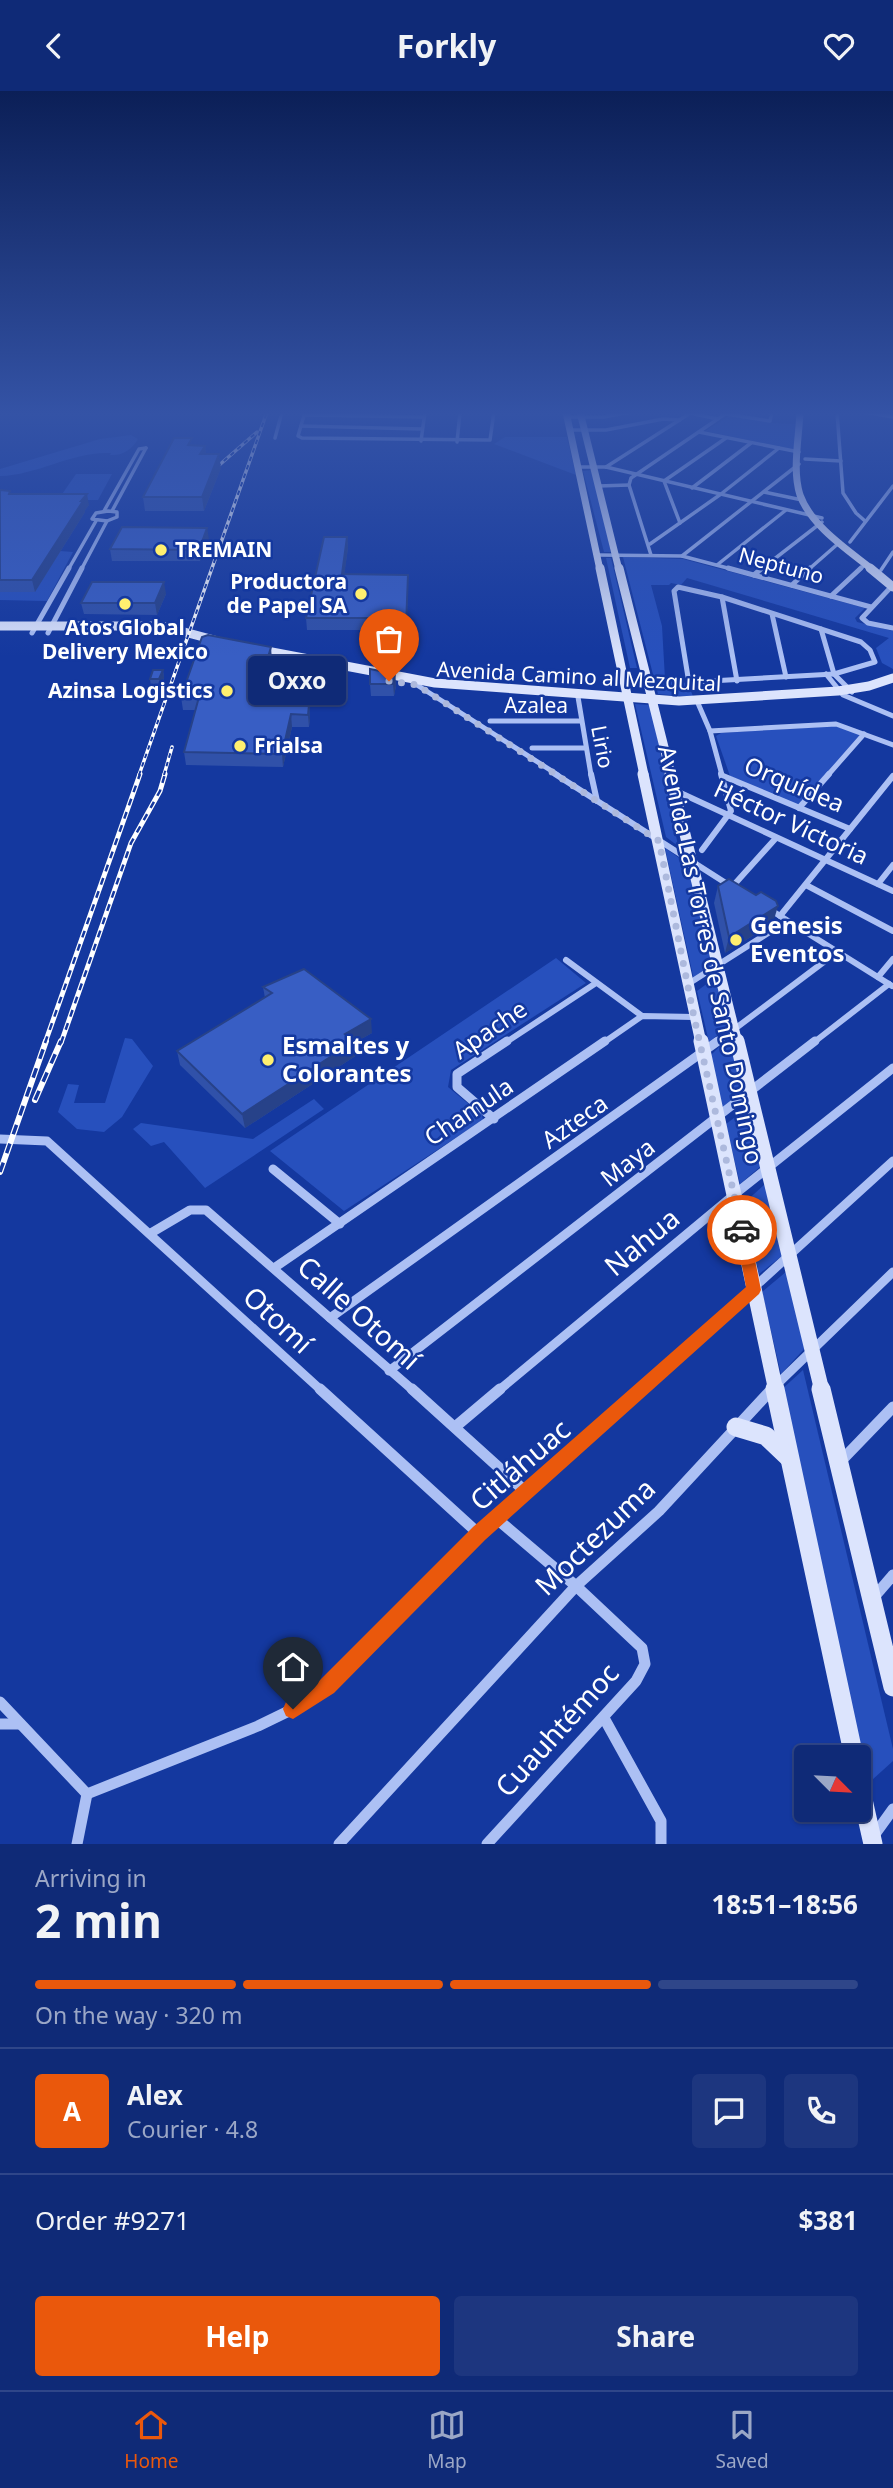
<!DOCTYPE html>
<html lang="en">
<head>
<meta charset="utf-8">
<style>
  :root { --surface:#0f2a77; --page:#1d367f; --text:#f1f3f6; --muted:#9ba7c6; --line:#2f4689; --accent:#ea580c }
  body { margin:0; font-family:"Noto Sans",sans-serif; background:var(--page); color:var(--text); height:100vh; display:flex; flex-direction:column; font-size:26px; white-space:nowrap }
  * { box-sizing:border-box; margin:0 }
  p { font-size:23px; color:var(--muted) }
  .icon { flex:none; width:38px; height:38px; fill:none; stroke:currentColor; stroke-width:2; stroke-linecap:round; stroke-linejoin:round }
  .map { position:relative; height:1753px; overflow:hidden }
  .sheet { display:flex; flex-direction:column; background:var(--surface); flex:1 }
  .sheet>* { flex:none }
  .needle { width:46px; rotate:114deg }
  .tools { position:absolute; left:794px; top:1654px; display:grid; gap:14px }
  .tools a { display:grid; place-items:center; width:77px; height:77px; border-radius:7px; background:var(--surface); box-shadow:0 2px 5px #0004,0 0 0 2px var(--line); font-size:35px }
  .pin { position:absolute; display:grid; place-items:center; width:60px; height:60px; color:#fff; margin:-72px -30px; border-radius:50% 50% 50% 0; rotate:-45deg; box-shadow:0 0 7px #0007 }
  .pin .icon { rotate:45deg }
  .courier { position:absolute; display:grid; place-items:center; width:70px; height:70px; margin:-35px; border:5px solid #ea580c; border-radius:50%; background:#fff; color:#222; box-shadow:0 2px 9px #0007 }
  .bubble { position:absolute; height:49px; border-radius:7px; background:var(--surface); box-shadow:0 2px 5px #0004,0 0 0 2px var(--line); font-size:23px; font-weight:700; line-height:49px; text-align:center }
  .headline em { font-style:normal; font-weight:700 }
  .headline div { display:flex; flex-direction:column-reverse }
  .headline { display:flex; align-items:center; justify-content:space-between; height:119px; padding:0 35px }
  h1 { font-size:46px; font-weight:700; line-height:52px }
  .bar { display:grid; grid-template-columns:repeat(4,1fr); gap:10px 7px; align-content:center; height:84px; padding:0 35px }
  .bar i { height:9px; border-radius:5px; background:var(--line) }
  .bar .active { background:var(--accent) }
  .bar p { grid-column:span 4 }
  .line { display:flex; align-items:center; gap:18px; padding:0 35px; border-top:2px solid var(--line) }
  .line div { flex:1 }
  .round { display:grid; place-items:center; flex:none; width:74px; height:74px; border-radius:7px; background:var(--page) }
  .action { display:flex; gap:14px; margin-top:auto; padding:14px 35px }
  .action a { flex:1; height:80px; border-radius:7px; background:var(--accent); color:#fff; font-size:28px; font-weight:700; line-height:80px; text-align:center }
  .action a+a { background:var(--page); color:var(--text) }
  header { display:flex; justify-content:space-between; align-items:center; height:91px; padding:0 35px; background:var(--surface); font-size:32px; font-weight:700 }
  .menu { display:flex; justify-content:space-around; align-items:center; height:98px; border-top:2px solid var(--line); background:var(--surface); font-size:19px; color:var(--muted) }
  .menu a { display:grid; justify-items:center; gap:4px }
  .menu .active { color:var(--accent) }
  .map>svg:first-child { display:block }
  .green { fill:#2750bd }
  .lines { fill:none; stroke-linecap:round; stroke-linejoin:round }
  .street-far4 { stroke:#acc0f4; stroke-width:3.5 }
  .street-far3 { stroke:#acc0f4; stroke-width:5 }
  .street-far2 { stroke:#acc0f4; stroke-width:6 }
  .street-far1 { stroke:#acc0f4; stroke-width:9 }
  .street { stroke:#acc0f4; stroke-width:11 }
  .secondary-far4 { stroke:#dce4fd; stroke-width:7 }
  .secondary-far3 { stroke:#dce4fd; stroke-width:9 }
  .secondary-far2 { stroke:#dce4fd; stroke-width:11 }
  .secondary-far1 { stroke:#dce4fd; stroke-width:15 }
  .secondary { stroke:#dce4fd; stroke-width:19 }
  .rail-far2-casing { stroke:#fff; stroke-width:3.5 }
  .rail-far1-casing { stroke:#fff; stroke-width:5 }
  .rail-casing { stroke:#fff; stroke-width:6 }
  .rail-far2 { stroke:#14389f; stroke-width:2; stroke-dasharray:4.5; stroke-linecap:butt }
  .rail-far1 { stroke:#14389f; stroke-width:2.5; stroke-dasharray:7; stroke-linecap:butt }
  .rail { stroke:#14389f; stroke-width:3.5; stroke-dasharray:10; stroke-linecap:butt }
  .wall { fill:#3051a9 }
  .shaded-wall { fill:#274289 }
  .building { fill:#385ec4; stroke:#274289; stroke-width:2 }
  .route { fill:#ea580c }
  .done { stroke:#adb9dd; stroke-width:7; stroke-dasharray:0 12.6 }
  .poi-dot { fill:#ffef6f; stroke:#14389f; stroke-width:2.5 }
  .labels { text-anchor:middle; stroke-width:5; stroke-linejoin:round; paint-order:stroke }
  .far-poi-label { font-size:21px; font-weight:bold; fill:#fff; stroke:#14389f; text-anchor:start }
  .far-street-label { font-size:21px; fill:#fff; stroke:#14389f }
  .street-label { font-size:24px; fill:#fff; stroke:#14389f }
  .poi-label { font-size:24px; font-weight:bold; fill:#fff; stroke:#14389f; text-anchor:start }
  .near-street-label { font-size:28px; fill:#fff; stroke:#14389f }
</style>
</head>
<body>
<header><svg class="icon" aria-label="back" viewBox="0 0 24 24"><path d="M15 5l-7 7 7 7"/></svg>Forkly<svg class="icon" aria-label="heart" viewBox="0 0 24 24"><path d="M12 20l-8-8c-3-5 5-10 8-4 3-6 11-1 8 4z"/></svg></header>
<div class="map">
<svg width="893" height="1753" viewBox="0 0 893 1753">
  <rect width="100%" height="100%" fill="#14389f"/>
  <g class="green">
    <path d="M731,324L771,332L798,333L797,359L705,340Z"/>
    <path d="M131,344L138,348C132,358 123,365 110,364L111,362C73,360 38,384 0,385V378L100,348Z"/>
    <path d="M505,346H567L576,384L494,353Z"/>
    <path d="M592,379L611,461H604L583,380Z"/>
    <path d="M76,383H112L98,409H58Z"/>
    <path d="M60,460L73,461L47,510L0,509V501Z"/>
    <path d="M623,466L683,468L865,517L855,527L857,531L893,540V578L882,572L876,557L889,547L687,487L681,494L671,492L669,494H651L662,535L665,588L681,589L690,596L693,606L658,603Z"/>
    <path d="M606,467H611L637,577H630Z"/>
    <path d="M635,613L651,614L678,755L666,746Z"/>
    <path d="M834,635L859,642V645L801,713H794L730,685L716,645L721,642Z"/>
    <path d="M665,757L688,773L715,876L694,889Z"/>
    <path d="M556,867L586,892L451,979L448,996L482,1024L483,1029L344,1120L270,1060Z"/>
    <path d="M716,886L727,936L709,951L697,900Z"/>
    <path d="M729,946L744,1005L723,1022L711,964Z"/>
    <path d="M125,947L132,948L153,975L122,1026L104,1041L77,1038L58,1021L68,993L79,994L74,1012H105Z"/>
    <path d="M314,1008L324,1018L205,1097L164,1051L151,1055L133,1038L141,1032L253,1048Z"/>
    <path d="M746,1018L761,1075L740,1093L726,1033Z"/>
    <path d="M765,1093L783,1164L759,1183L744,1112Z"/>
    <path d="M787,1180L805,1257L781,1283L762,1201Z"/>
    <path d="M803,1279L893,1658V1670L872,1689L859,1676L780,1300Z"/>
  </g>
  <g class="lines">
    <g class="street-far4">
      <path d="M305,321L298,345L302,347L490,349L494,321"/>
      <path d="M837,321L843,402L856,422L865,430"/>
      <path d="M863,321L893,326"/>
      <path d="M689,322L718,328"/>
      <path d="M726,323L770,330L772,321"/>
      <path d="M304,324L424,326"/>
      <path d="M568,326H604L631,321"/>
      <path d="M301,335L422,338"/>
      <path d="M570,339H606L663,328L680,329"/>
      <path d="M699,341L799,361"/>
      <path d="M275,347L282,321"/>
      <path d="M421,350L425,321"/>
      <path d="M457,351L460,321"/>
      <path d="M805,368L841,370"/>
      <path d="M577,376H606L822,427"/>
      <path d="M606,376L692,321"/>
      <path d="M598,395L629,394"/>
      <path d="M692,397L751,352"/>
      <path d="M764,401L802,409"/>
      <path d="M104,420L139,358L146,357"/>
      <path d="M108,420L117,421V426L107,430L92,428L96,422Z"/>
      <path d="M112,420L146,357"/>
      <path d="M680,432L664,390L726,347"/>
      <path d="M850,451L893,395"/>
      <path d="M650,453L721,403L779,357"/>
      <path d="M599,464L682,465L735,479"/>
      <path d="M651,464L629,394L631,387L728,321"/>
      <path d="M682,465L799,373"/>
      <path d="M717,474L786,419"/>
      <path d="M68,479L96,430"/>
      <path d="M81,479L107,430"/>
      <path d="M760,479L822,431"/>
      <path d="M808,479L840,451"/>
      <path d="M859,479L866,473"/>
      <path d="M881,479L893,461"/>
    </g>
    <g class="street-far3">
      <path d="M728,477L871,516"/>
      <path d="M754,484L762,477"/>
      <path d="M792,494L810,477"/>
      <path d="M892,495L862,527L868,532L893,537"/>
      <path d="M678,496L722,506L861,551L870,559L875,571L834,583L692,591L688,586L674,500Z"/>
      <path d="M831,505L861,477"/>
      <path d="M722,506L737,590"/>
      <path d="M772,523L786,586"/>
      <path d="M821,538L834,583L852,601"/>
      <path d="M32,542L69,477"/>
      <path d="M48,542L82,477"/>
      <path d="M826,583L843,604L893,625"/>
      <path d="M416,590L417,594L558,684"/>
      <path d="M578,606L591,684"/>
      <path d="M697,610L710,640L722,684"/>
      <path d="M490,630H581"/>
      <path d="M710,640L836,633L893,654"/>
      <path d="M532,657H585"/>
      <path d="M828,684L864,643"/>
    </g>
    <g class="street-far2">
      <path d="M555,683L732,796"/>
      <path d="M591,683L597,710"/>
      <path d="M723,685L850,738"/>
      <path d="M674,699L893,800"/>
      <path d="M799,717L829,683"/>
      <path d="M702,759L731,720L721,683"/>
      <path d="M878,793L893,774"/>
      <path d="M806,794L893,840"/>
      <path d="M732,796L776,747"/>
      <path d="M769,818L892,895"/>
      <path d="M780,825L893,685"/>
      <path d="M566,869L642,925"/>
      <path d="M878,886L893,868"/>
      <path d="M688,893L787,830"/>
      <path d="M505,952L596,892"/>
      <path d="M603,952L642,925L694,926"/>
      <path d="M716,952L837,861"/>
      <path d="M813,952L889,893"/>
    </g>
    <g class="street-far1">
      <path d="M494,1028L457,996V983L507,950"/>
      <path d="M0,1048L47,1050L322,1300"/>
      <path d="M273,1078L340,1133"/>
      <path d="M151,1142L190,1119H206L414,1300"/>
      <path d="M274,1177L605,950"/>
      <path d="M330,1227L718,950"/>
      <path d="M389,1280L815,950"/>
      <path d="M498,1300L735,1103L893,977"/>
      <path d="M640,1300L893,1070"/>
      <path d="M770,1300L893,1181"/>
    </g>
    <g class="street">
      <path d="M320,1298L479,1443"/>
      <path d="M412,1298L526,1401"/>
      <path d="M455,1336L500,1298"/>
      <path d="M841,1370L893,1316"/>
      <path d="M875,1505L893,1484"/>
      <path d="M0,1611L87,1703"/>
      <path d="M604,1627L661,1730V1753"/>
      <path d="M0,1633H20"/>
      <path d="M87,1703L258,1635L293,1618L327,1595L479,1443L642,1298"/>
      <path d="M875,1743L893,1718"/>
      <path d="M77,1753L87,1703"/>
      <path d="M339,1753L576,1495L659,1420L772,1298"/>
      <path d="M487,1753L636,1590L645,1573L642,1557L576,1495L497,1428"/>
    </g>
    <g class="secondary-far4">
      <path d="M566,321L600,479"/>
      <path d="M580,321L619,479"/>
      <path d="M800,321C799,347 792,379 800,404C811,435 848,459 873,479"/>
    </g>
    <g class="secondary-far3">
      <path d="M600,477L644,684"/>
      <path d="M619,477L671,684"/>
      <path d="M870,477L893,496"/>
      <path d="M0,535H162L218,550"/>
      <path d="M256,558L435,592L679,610L838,600L869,595L893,587"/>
    </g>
    <g class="secondary-far2">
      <path d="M643,683L701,952"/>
      <path d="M670,683L737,952"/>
    </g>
    <g class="secondary-far1">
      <path d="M701,950L776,1300"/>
      <path d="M737,950L822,1300"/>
    </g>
    <g class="secondary">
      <path d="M775,1298L854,1666"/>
      <path d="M821,1298L893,1596"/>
      <path d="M736,1336L766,1345L788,1366"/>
      <path d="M859,1691L873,1753"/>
    </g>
    <defs>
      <g id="rail-far2">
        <path d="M217,376L257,341"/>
        <path d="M139,684L267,321"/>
        <path d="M164,684L172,656"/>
      </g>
      <g id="rail-far1">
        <path d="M45,952L140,683"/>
        <path d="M61,952L131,752L160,700L165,683"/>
      </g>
      <g id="rail">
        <path d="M35,1009L61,950"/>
        <path d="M0,1081L46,950"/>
      </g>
    </defs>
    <use href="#rail-far2" class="rail-far2-casing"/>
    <use href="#rail-far1" class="rail-far1-casing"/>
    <use href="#rail" class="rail-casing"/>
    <use href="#rail-far2" class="rail-far2"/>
    <use href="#rail-far1" class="rail-far1"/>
    <use href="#rail" class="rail"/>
  </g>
  <g class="wall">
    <path d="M193,354L205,355L206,363L221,377L204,420H145L143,406Z"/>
    <path d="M0,399L10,400V403L89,414L85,419V421L35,501H0Z"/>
    <path d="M347,446L348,457L344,483L408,495L406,547L378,548V539H307L306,527Z"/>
    <path d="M209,448L200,470H112L110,458Z"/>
    <path d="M166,503L157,524L84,523L81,512Z"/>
    <path d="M272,569L259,614H309L310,627L309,636H292L283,676L186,674L184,661L196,619H183L181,606Z"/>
    <path d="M163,579L164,587L161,596H151L150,588Z"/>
    <path d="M395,583L396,595L394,605H371L370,593Z"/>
    <path d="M718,795L773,832L725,862L714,812Z"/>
    <path d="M263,896L372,942L356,951L357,964L245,1037L180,974L177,960L265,907Z"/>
  </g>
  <g class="shaded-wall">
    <path d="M205,355L207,368L200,363Z"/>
    <path d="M219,363L221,377L204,420L202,406Z"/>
    <path d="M87,403L89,414L85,419V421L35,501L32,489L81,410Z"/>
    <path d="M207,437L209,448L200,470L199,459Z"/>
    <path d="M347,446L348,457L343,494L342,483Z"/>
    <path d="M164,491L166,503L157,524L155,512Z"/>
    <path d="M271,556L272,569L256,627L254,614Z"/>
    <path d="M163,579L164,587L161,596L159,588Z"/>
    <path d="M395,583L396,595L394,605L393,593Z"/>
    <path d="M309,614L310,627L309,636L308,624Z"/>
    <path d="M291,623L292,636L283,676L282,663Z"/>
    <path d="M778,815L773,832L725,862L729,846Z"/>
    <path d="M371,928L372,942L356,951L357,964L245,1037L242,1023L345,943Z"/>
  </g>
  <g class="building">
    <path d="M174,347H192L188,354L205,355L200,363H219L202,406H143Z"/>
    <path d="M0,399L10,400L9,403H87L81,410H83L32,489H0Z"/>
    <path d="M122,436L207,437L199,459L110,458Z"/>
    <path d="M324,446H347L342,483L408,484L406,535L378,536L379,527H306Z"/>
    <path d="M92,491H164L155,512H81Z"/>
    <path d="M208,544L271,556L254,614H309L308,624L291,623L282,663L184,661L199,606H181L202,546Z"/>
    <path d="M370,578L395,583L393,593H370Z"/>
    <path d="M153,579H163L159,588H150Z"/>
    <path d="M729,788L756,804L761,801L776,810L778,815L729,846L718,795Z"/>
    <path d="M304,878L371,928L345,943L355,950L242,1023L177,960L272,902L263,896Z"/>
  </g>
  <linearGradient id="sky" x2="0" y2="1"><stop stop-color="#0b1f57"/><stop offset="0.57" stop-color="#3453a6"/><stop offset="1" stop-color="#3453a6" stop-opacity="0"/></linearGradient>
  <rect width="893" height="566" fill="url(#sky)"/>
  <path class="route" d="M742,1133L749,1139L761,1199L759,1203L485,1449L334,1602L293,1628L286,1625L283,1618L286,1611L320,1589L473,1436L746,1196L735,1139Z"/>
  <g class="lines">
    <path class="done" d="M389,590L417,594L659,750L694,926L742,1139"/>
  </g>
  <g class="poi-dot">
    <circle cx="161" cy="459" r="7"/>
    <circle cx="361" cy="503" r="7"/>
    <circle cx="125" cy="513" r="7"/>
    <circle cx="227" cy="600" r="7"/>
    <circle cx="240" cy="655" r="7"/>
    <circle cx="736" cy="849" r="7"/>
    <circle cx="268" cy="969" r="7"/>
  </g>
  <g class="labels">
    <g class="far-poi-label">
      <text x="175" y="466">TREMAIN</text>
      <text x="347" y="498" text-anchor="end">Productora<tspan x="347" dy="24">de Papel SA</tspan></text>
      <text x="125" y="544" text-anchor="middle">Atos Global<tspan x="125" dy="24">Delivery Mexico</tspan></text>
      <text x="213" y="607" text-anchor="end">Azinsa Logistics</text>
      <text x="254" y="662">Frialsa</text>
    </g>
    <g class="far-street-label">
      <text transform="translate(781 475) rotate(15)" y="7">Neptuno</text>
      <text transform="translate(579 586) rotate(3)" y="7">Avenida Camino al Mezquital</text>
      <text x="536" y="622">Azalea</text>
      <text transform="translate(602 656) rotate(79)" y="7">Lirio</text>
    </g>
    <g class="street-label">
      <text transform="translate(794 694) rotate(23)" y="8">Orquídea</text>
      <text transform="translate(791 732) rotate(25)" y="8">Héctor Victoria</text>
      <text transform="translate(710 864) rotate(78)" y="8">Avenida Las Torres de Santo Domingo</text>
      <text transform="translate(490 939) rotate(-34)" y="8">Apache</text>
      <text transform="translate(469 1021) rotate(-34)" y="8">Chamula</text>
      <text transform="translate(575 1031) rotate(-35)" y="8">Azteca</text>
      <text transform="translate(628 1072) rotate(-38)" y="8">Maya</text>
    </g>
    <g class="poi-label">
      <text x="750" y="843">Genesis<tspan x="750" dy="28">Eventos</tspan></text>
      <text x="282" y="963">Esmaltes y<tspan x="282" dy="28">Colorantes</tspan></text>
    </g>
    <g class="near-street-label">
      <text transform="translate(642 1151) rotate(-40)" y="10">Nahua</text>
      <text transform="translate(359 1222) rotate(42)" y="10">Calle Otomí</text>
      <text transform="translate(278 1229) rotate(43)" y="10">Otomí</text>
      <text transform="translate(520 1374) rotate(-41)" y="10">Citláhuac</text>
      <text transform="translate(595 1446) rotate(-44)" y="10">Moctezuma</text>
      <text transform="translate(557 1639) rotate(-48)" y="10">Cuauhtémoc</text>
    </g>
  </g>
</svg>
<div class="tools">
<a><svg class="needle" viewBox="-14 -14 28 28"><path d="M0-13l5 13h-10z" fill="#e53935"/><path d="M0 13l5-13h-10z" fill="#9ba7c6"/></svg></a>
</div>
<div class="pin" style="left:389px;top:590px;background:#ea580c"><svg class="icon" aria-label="bag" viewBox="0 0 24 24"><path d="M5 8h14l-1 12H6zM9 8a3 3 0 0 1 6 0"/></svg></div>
<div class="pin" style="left:293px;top:1618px;background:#1f2937"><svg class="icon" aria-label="home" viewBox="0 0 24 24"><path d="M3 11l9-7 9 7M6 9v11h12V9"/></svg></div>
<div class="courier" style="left:742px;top:1139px"><svg class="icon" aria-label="car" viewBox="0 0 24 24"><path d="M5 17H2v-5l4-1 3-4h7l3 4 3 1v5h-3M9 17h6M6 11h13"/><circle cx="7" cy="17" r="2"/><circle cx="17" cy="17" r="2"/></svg></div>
<div class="bubble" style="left:248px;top:565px;width:98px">Oxxo</div>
</div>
<section class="sheet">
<div class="headline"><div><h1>2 min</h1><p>Arriving in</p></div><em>18:51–18:56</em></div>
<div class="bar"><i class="active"></i><i class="active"></i><i class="active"></i><i></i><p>On the way · 320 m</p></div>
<div class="line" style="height:126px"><b class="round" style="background:var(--accent);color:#fff">A</b><div><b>Alex</b><p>Courier · 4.8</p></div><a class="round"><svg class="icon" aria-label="chat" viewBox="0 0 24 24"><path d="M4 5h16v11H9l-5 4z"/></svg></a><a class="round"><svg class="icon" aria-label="phone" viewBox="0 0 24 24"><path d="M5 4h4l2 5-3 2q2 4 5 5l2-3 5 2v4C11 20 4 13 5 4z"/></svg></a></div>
<div class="line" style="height:91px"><div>Order #9271</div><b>$381</b></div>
<div class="action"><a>Help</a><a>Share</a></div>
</section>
<nav class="menu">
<a class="active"><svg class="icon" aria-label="home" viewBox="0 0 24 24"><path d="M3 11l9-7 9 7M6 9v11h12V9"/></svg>Home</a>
<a><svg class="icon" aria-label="map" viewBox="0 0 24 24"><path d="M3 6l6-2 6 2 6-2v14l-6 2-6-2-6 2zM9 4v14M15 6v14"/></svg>Map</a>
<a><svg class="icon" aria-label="saved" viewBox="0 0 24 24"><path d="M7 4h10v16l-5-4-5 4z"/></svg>Saved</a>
</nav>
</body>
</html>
